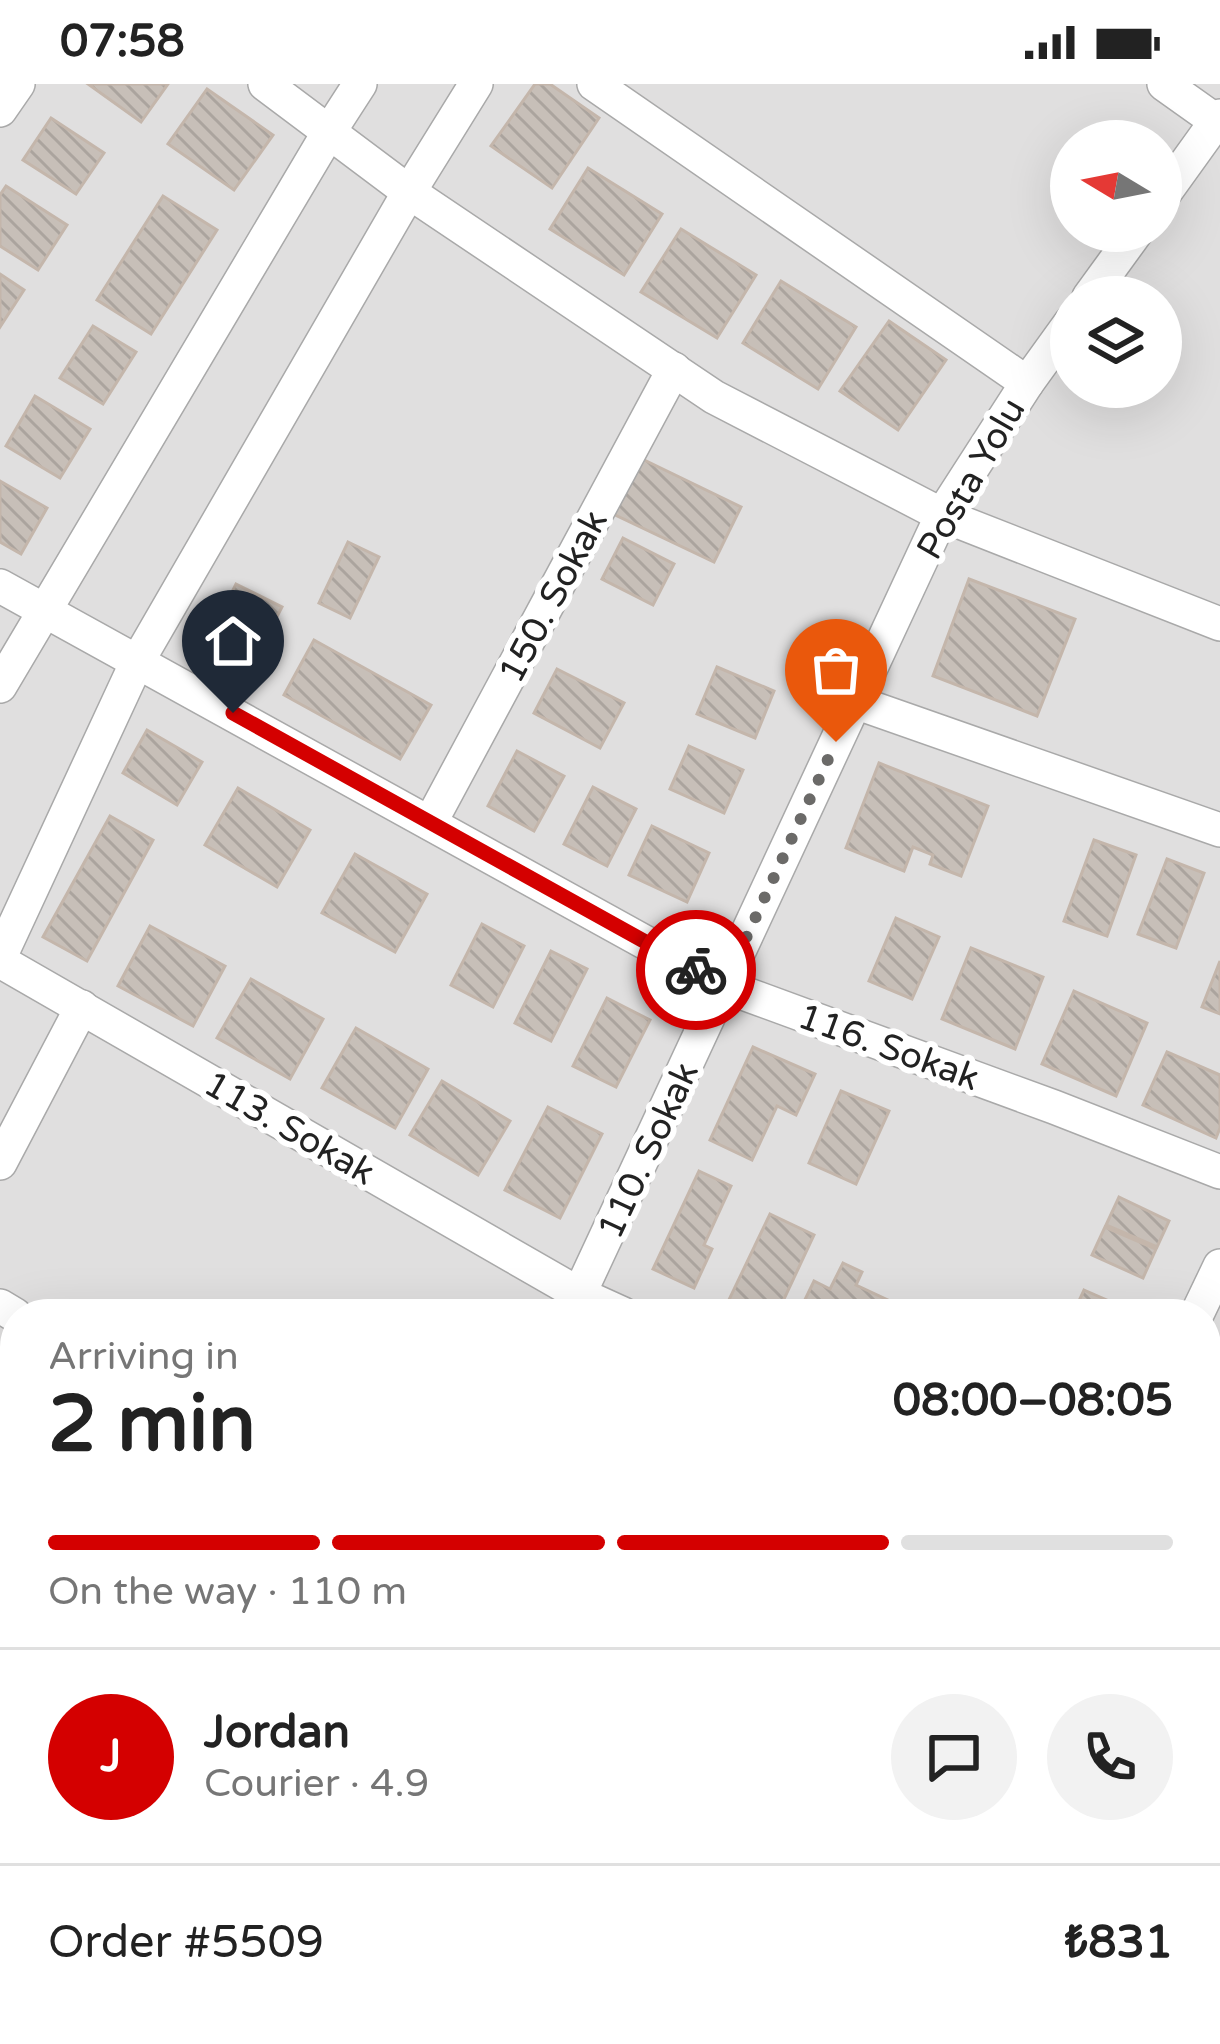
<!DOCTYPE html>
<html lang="en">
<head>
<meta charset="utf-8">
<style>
  :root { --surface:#fff; --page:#f2f2f2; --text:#222; --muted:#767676; --line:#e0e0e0; --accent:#d40000 }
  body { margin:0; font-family:"Varela Round",sans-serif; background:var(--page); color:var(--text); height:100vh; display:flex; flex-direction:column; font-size:45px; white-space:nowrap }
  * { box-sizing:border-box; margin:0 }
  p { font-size:39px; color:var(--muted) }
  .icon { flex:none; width:66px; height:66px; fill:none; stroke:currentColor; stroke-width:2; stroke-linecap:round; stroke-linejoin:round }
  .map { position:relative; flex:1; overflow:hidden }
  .side { position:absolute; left:0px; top:1215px; width:1221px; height:747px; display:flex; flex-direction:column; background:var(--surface); border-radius:48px 48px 0 0; box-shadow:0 12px 48px #0002 }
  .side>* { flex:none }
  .needle { width:78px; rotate:280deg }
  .controls { position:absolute; left:1050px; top:36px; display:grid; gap:24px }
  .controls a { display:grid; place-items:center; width:132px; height:132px; border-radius:50%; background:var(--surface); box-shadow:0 12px 48px #0002; font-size:60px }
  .pin { position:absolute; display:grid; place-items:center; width:102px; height:102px; color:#fff; margin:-123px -51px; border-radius:50% 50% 50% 0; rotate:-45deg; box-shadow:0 0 12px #0007 }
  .pin .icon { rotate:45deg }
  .courier { position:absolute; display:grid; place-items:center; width:120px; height:120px; margin:-60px; border:9px solid #d40000; border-radius:50%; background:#fff; color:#222; box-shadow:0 3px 15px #0007 }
  .headline em { font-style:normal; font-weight:700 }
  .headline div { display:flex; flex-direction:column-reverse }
  .headline { display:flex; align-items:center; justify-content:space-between; height:204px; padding:0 48px }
  h1 { font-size:78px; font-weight:700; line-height:90px }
  .bar { display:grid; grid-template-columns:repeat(4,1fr); gap:18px 12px; align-content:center; height:144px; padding:0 48px }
  .bar i { height:15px; border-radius:9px; background:var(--line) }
  .bar .on { background:var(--accent) }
  .bar p { grid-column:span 4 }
  .line { display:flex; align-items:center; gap:30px; padding:0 48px; border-top:3px solid var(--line) }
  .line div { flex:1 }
  .round { display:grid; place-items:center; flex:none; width:126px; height:126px; border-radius:63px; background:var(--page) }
  .status { display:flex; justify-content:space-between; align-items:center; height:84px; padding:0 60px; background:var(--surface); direction:ltr }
  .status svg { height:33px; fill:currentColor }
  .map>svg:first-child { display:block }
  .residential { fill:#e0dfdf; fill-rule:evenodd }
  .building { fill:url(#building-back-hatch); stroke:#c4b6ab; stroke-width:3 }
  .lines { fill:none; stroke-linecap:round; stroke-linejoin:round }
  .service-casing { stroke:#a9a9a9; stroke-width:20 }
  .minor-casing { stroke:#a9a9a9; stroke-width:36 }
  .service { stroke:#fff; stroke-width:16 }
  .minor { stroke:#fff; stroke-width:33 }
  .done { stroke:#6b6a68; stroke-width:12; stroke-dasharray:0 21.6 }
  .route { stroke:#d40000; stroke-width:15 }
  .labels { text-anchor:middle; stroke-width:12; stroke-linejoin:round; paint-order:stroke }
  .street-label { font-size:36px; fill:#222; stroke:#fff }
</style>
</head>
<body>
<div class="status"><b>07:58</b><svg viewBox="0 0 49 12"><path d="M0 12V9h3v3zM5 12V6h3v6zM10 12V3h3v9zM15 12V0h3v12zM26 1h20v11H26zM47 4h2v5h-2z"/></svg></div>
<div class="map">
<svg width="1220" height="1960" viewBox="0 0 1220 1960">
  <defs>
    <pattern id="building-back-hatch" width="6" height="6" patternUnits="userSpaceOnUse" patternTransform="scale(3)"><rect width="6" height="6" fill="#c7bfb8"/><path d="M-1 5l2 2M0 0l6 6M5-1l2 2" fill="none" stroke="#aba49e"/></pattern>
  </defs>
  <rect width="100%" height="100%" fill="#f2efe9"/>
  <path class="residential" d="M0,0H1220V1960H0ZM1071,57H1161V147H1071ZM1071,213H1161V303H1071ZM15,1230H1206V1947H15Z"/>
  <g class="building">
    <path d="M88,0H168L141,38Z"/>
    <path d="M535,0H550L599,34L552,104L491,62Z"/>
    <path d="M207,5L273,51L234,106L168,60Z"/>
    <path d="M51,34L104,69L76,110L23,76Z"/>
    <path d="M588,84L662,130L624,191L550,145Z"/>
    <path d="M6,102L67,141L38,186L0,162V111Z"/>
    <path d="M163,112L217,146L151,250L97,216Z"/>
    <path d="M681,145L756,191L717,254L641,208Z"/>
    <path d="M0,190L24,206L0,243Z"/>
    <path d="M781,197L856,243L818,305L743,259Z"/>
    <path d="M889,237L946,276L898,346L840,307Z"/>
    <path d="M93,242L136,268L103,320L60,294Z"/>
    <path d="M35,312L90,345L60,394L6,362Z"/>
    <path d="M636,372L741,423L714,478L609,428Z"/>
    <path d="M0,397L47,424L21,470L0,458Z"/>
    <path d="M623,454L674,480L653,521L602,495Z"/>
    <path d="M348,458L379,473L350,534L319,519Z"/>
    <path d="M969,495L1075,535L1037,632L933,592Z"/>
    <path d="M236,500L282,523L251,583L206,560Z"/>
    <path d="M314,556L431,621L400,675L284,611Z"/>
    <path d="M717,583L774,607L755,654L697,630Z"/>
    <path d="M557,585L624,619L600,664L534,629Z"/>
    <path d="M147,646L202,678L177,721L123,689Z"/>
    <path d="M689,662L743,686L724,729L670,705Z"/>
    <path d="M517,667L564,692L534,747L488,722Z"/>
    <path d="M879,679L988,722L961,792L930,780L933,771L913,763L904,787L846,764Z"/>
    <path d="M593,703L636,725L607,782L564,760Z"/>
    <path d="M238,704L310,746L277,803L205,761Z"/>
    <path d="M110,732L153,756L87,877L43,853Z"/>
    <path d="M652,742L709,769L687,818L629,791Z"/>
    <path d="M1094,756L1136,771L1107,852L1064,837Z"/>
    <path d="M355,770L427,810L395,868L322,829Z"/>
    <path d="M1167,775L1204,789L1176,864L1138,850Z"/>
    <path d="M896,834L939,853L912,915L869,897Z"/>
    <path d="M482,840L524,862L493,923L451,901Z"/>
    <path d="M150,842L225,882L193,942L118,902Z"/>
    <path d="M971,864L1043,893L1015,965L942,935Z"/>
    <path d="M551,867L587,885L551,957L515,939Z"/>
    <path d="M1220,877V930L1202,923Z"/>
    <path d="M251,895L323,935L290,995L217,954Z"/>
    <path d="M1074,907L1147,939L1116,1012L1042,980Z"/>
    <path d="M607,914L650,936L616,1003L573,982Z"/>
    <path d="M356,944L428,985L395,1044L322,1004Z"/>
    <path d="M753,963L815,990L796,1031L777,1022L752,1076L710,1056Z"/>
    <path d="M1167,968L1220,991V1044L1216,1054L1143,1021Z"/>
    <path d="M442,997L510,1037L478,1091L410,1051Z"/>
    <path d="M841,1007L889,1027L856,1100L809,1079Z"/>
    <path d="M548,1023L602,1050L560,1134L505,1106Z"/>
    <path d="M699,1087L731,1102L704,1161L712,1165L694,1204L653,1185Z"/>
    <path d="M1119,1113L1169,1137L1157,1163L1106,1141Z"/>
    <path d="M770,1130L814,1151L777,1230H742L726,1222Z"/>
    <path d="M1105,1143L1156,1165L1143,1194L1092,1171Z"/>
    <path d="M843,1179L862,1188L856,1201L918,1230H798L814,1197L830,1205Z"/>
    <path d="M1084,1206L1132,1227L1131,1230H1073Z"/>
    <path d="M15,1301V1336L1,1328Z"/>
    <path d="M15,1397V1435L0,1427Z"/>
    <path d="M0,1457L15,1466V1520L0,1511Z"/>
    <path d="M1220,1503V1540L1206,1533Z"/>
    <path d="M0,1541L15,1549V1563L0,1590Z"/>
    <path d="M1206,1570L1220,1576V1658L1206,1651Z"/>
    <path d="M1206,1729L1220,1736L1206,1763Z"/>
    <path d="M1206,1855L1220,1863V1874L1206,1899Z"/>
    <path d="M276,1947H361L381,1958L379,1960H269Z"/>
    <path d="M475,1947H532L524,1960H498Z"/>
    <path d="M654,1947H691L683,1960H677Z"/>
    <path d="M789,1947H792L815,1960H781Z"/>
    <path d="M839,1947H901L894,1960H862Z"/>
    <path d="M1002,1947H1087L1103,1956L1101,1960H996Z"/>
  </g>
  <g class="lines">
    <defs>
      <path id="service" d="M1126,1960L1132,1947"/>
      <g id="minor">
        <path d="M265,0L409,108L714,313L942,431L1220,540"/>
        <path d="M1164,0L1216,37"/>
        <path d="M0,26L18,0"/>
        <path d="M1161,114L1220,32"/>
        <path d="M1089,213L1137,147"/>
        <path d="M1027,299L1071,238"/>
        <path d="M0,502L724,902L1054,1023L1220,1088"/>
        <path d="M0,602L329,48L360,0"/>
        <path d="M855,618L1220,746"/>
        <path d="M430,739L674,285"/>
        <path d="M0,873L136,580L409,108L476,0"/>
        <path d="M0,877L579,1210L623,1230"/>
        <path d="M0,1079L82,923"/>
        <path d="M0,1222L15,1231"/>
        <path d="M570,1230L942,431L1027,299L594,0"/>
        <path d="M1197,1230L1220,1182"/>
        <path d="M1206,1458L1220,1425"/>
        <path d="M1206,1688L1220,1695"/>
        <path d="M0,1700L15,1672"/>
        <path d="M0,1896L15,1905"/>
        <path d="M85,1947L107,1960"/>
        <path d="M1183,1947L1207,1960"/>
        <path d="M208,1960L214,1947"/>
        <path d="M569,1960L576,1947"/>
        <path d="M961,1960L968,1947"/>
      </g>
    </defs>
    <use href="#service" class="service-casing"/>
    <use href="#minor" class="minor-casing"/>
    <use href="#service" class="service"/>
    <use href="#minor" class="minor"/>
  </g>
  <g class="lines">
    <path class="done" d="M696,886L724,902L836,658"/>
    <path class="route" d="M233,629L696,886"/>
  </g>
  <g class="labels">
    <g class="street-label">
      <text transform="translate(970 394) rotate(-60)" y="13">Posta Yolu</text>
      <text transform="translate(552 512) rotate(-62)" y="13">150. Sokak</text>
      <text transform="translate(889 962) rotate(20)" y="13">116. Sokak</text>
      <text transform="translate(290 1043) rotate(30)" y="13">113. Sokak</text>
      <text transform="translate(647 1066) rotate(-65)" y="13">110. Sokak</text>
    </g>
  </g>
</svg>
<div class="controls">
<a><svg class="needle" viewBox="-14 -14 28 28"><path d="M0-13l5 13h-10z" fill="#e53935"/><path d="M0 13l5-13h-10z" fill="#767676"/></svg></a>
<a><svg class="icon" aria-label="layers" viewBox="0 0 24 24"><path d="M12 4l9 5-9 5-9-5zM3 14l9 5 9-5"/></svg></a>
</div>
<div class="pin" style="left:836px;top:658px;background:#ea580c"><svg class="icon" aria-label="bag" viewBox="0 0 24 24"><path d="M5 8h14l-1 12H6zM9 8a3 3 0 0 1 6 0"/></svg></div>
<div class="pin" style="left:233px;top:629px;background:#1f2937"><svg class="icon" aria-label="home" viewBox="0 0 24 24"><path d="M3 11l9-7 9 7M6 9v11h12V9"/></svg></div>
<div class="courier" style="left:696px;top:886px"><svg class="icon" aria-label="bike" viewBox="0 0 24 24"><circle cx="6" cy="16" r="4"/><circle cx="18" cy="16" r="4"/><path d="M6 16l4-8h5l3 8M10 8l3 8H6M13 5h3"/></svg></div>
<section class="side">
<div class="headline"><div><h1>2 min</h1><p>Arriving in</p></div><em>08:00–08:05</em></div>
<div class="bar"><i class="on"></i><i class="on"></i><i class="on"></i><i></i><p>On the way · 110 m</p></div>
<div class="line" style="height:216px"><b class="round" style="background:var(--accent);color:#fff">J</b><div><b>Jordan</b><p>Courier · 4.9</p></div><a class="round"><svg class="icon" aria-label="chat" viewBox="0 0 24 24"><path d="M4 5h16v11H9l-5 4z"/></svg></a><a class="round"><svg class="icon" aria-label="phone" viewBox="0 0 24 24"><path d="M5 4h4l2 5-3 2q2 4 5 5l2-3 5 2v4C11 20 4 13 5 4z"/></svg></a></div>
<div class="line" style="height:156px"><div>Order #5509</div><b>₺831</b></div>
</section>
</div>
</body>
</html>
